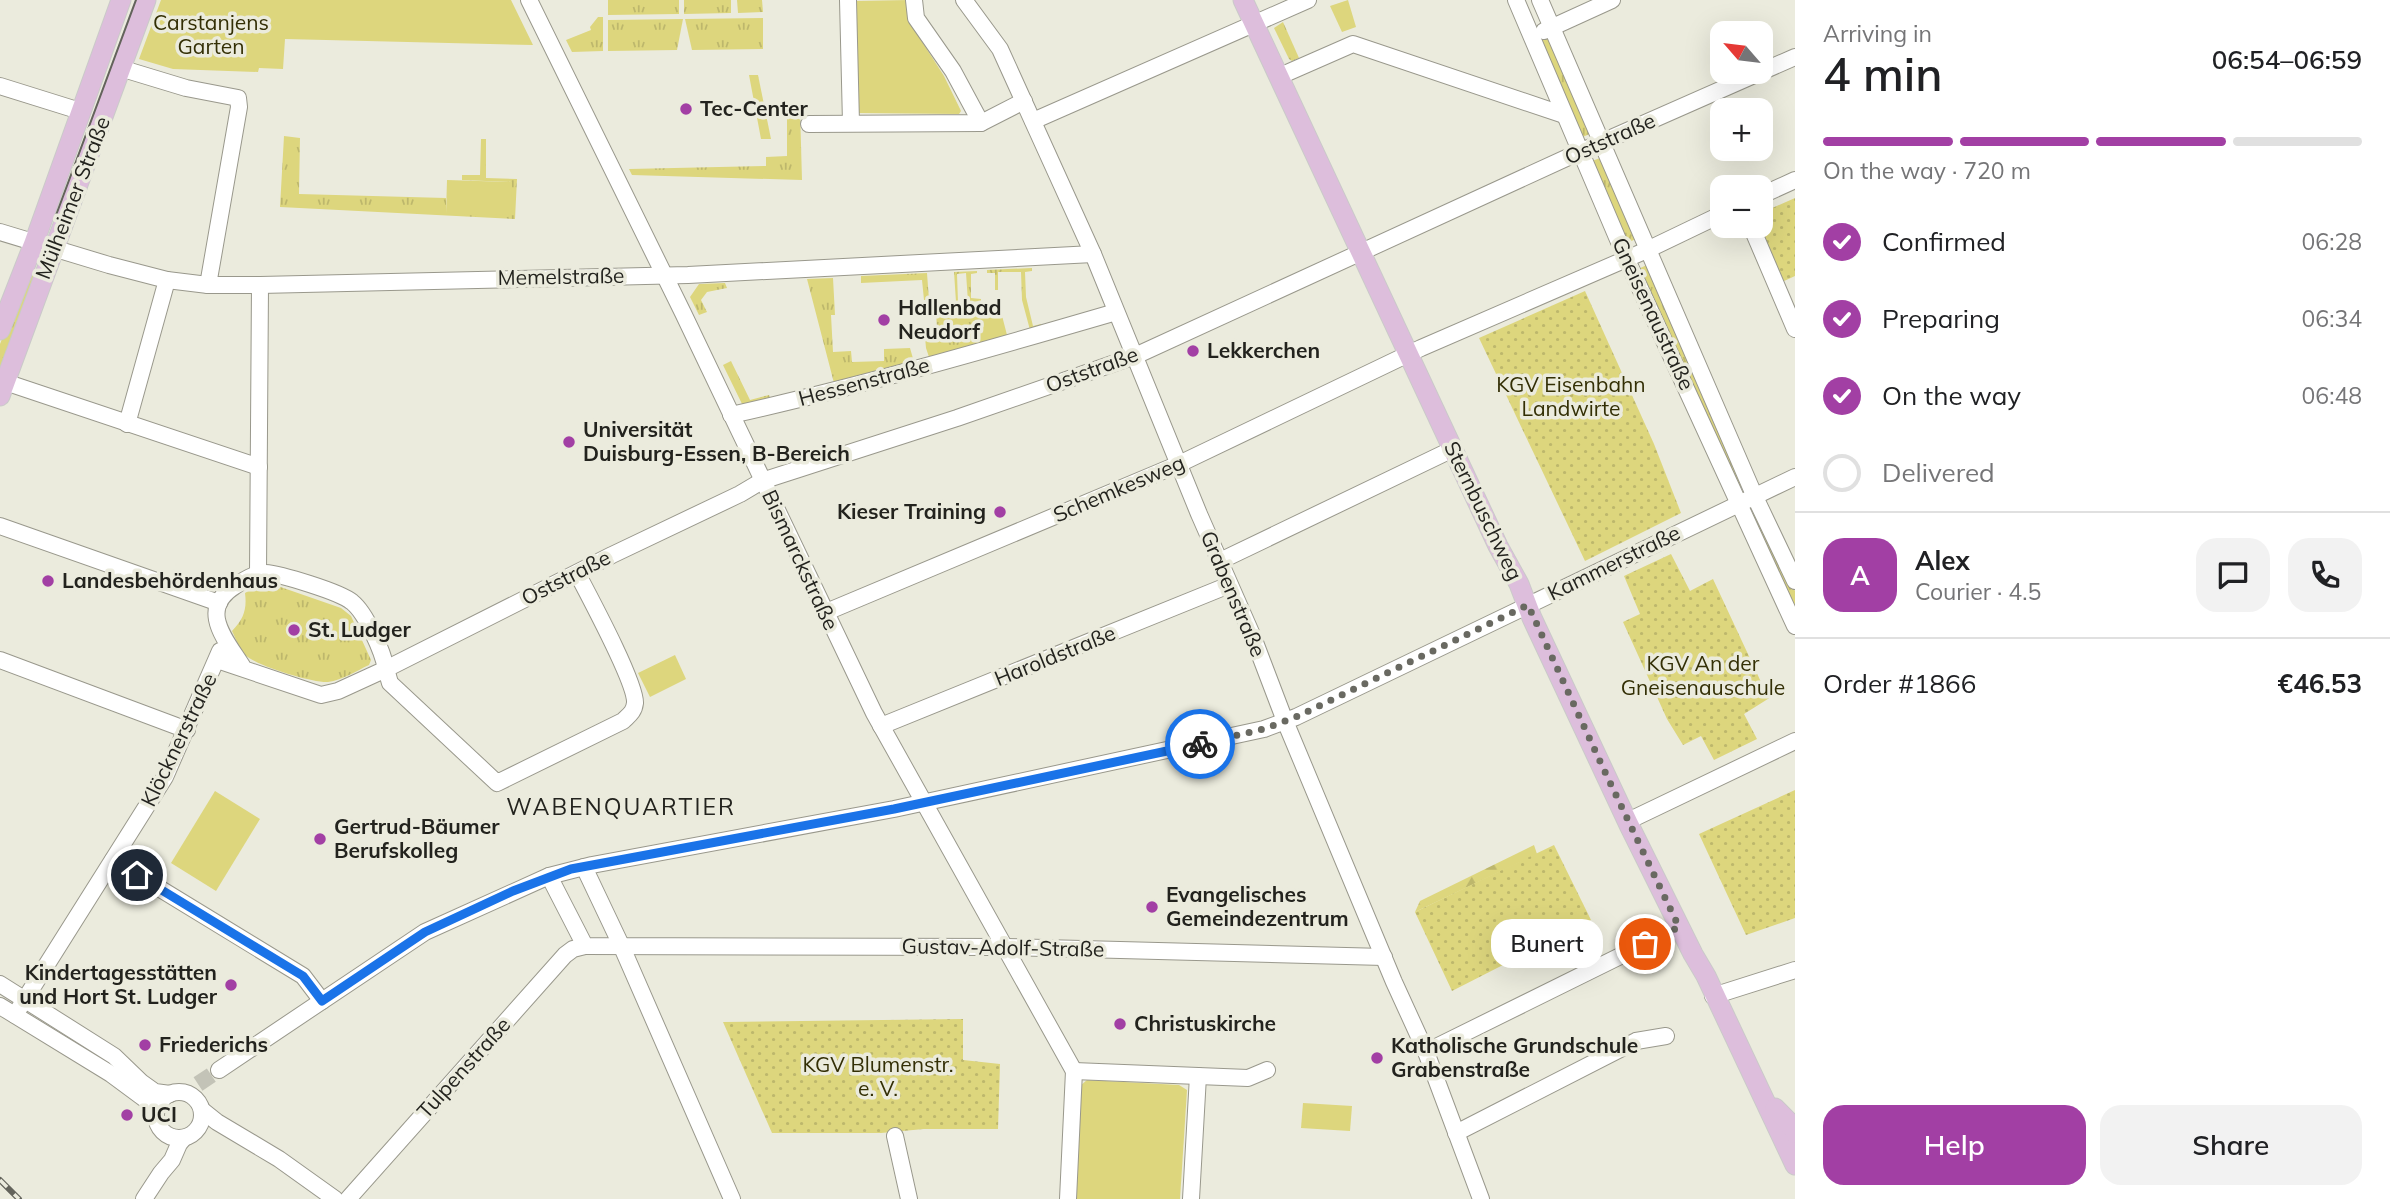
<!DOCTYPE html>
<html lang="en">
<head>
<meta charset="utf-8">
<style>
  :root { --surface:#fff; --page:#f2f2f2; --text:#202124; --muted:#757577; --line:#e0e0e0; --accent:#a23fa4 }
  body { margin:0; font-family:Mulish,sans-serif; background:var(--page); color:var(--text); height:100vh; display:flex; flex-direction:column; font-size:26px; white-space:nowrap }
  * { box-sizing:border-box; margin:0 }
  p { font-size:23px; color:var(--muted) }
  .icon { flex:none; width:38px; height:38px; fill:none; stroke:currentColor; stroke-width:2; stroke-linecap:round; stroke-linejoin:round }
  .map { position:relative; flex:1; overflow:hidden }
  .sheet { display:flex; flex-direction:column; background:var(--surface); width:595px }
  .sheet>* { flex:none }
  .needle { width:46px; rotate:298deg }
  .tools { position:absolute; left:1710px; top:21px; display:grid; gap:14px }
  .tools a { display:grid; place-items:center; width:63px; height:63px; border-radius:14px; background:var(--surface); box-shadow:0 7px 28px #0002; font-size:35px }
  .pin { position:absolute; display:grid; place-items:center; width:60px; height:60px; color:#fff; margin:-30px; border:4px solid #fff; border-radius:50%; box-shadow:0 2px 7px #0007 }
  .courier { position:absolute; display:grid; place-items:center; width:70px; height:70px; margin:-35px; border:5px solid #1a73e8; border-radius:50%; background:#fff; color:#222; box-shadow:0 2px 9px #0007 }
  .bubble { position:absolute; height:49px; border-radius:21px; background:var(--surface); box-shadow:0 7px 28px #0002; font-size:23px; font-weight:600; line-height:49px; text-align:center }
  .head em { font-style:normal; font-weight:600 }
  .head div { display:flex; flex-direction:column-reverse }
  .head { display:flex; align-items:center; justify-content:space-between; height:119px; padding:0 28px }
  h1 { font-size:46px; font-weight:600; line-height:52px }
  .bar { display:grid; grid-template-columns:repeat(4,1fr); gap:10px 7px; align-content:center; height:84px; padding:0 28px }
  .bar i { height:9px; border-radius:5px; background:var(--line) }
  .bar .on { background:var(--accent) }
  .bar p { grid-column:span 4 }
  .line { display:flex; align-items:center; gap:18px; padding:0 28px; border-top:2px solid var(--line) }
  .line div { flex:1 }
  .round { display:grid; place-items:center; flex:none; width:74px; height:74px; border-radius:21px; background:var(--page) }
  ol { padding:0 28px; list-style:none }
  li { display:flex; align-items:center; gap:21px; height:77px }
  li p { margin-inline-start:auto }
  li .icon { padding:7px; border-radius:50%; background:var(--accent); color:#fff; stroke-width:4 }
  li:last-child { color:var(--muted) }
  li i { width:38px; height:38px; border:4px solid var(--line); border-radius:50% }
  .action { display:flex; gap:14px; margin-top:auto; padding:14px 28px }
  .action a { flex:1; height:80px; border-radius:21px; background:var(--accent); color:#fff; font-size:28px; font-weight:600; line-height:80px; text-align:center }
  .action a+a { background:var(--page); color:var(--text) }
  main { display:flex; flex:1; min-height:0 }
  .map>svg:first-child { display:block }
  .grass { fill:url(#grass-tufts) }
  .forest { fill:url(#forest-firs) }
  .park { fill:#ddd67d }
  .garden { fill:url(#garden-dots) }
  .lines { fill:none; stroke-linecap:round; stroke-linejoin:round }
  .minor-tunnel { stroke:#c3c3b7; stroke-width:16; stroke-dasharray:16 8; stroke-linecap:butt }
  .minor-casing { stroke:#99988c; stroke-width:18 }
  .major-casing { stroke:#cacac9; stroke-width:21 }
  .minor { stroke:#fff; stroke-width:16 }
  .major { stroke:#ddbedc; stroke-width:19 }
  .tram { stroke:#63635b; stroke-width:2 }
  .rail-casing { stroke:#63635b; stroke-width:6 }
  .rail { stroke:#ebebdd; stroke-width:3.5; stroke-dasharray:10; stroke-linecap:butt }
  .done { stroke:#696961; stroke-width:7; stroke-dasharray:0 12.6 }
  .route { stroke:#1a73e8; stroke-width:9 }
  .poi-dot { fill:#a23fa4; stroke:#ebebdd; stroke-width:2.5 }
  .labels { text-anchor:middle; stroke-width:7; stroke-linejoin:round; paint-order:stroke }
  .park-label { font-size:21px; fill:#332f05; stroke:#ebebdd }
  .poi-label { font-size:21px; font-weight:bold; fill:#23231e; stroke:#ebebdd; text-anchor:start }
  .street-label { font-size:21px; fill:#23231e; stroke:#ebebdd }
  .neighbourhood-label { font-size:23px; letter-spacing:2px; fill:#23231e; stroke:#ebebdd }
</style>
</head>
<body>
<main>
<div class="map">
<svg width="1795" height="1199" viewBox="0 0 1795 1199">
  <defs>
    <pattern id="grass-tufts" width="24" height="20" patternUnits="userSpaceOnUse" patternTransform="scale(1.75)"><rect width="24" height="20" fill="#ddd67d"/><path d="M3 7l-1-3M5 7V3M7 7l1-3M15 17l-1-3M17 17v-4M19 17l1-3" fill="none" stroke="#bdb76c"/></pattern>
    <pattern id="forest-firs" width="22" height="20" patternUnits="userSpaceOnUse" patternTransform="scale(1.75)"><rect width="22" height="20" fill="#ddd67d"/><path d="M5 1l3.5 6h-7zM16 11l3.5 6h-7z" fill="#bdb76c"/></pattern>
    <pattern id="garden-dots" width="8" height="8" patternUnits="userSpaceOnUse" patternTransform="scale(1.75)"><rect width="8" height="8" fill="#ddd67d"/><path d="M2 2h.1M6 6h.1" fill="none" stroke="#bdb76c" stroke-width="1.8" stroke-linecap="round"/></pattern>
  </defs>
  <rect width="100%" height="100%" fill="#ebebdd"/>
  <g class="grass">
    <path d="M608,0H679V14L608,15Z"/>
    <path d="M684,0H731V13L684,14Z"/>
    <path d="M737,0H762L763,12L738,13Z"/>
    <path d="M598,17H603V51L572,52L566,40L591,30L590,27Z"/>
    <path d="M763,18V49L692,50L685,19Z"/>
    <path d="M683,19L677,50L608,51V20Z"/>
    <path d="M1283,22L1299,58L1292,61L1289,59L1274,28Z"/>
    <path d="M1549,34L1592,133L1578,139L1538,39Z"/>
    <path d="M749,75H758L771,139H761Z"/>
    <path d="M800,109L802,180L632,175L629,169L766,166V157L787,156V113H790V110Z"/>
    <path d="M284,136L300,138L299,194L446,198V214L512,182L462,180V175H480L481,139H486V178L517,179L515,219L280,207Z"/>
    <path d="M1603,157L1638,238L1625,244L1589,162Z"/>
    <path d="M1649,264L1745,484L1737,488L1636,270Z"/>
    <path d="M30,267L36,270C22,306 13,344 0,381V344Z"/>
    <path d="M1032,268V271L1025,272L1026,297L1033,326L1041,324L1042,327L1030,330L1022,300L1021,272H998V290H995V273H987V270Z"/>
    <path d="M977,271V273L971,274V298L981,299V301L968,302L966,273L957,274L958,302H956L954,272Z"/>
    <path d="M927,273L929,300H924L922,280L861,283V276Z"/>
    <path d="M833,278L835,315H831L833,352L851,351L852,362L884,361V349L910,348L914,362L834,383L807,279Z"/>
    <path d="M725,283L727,288L707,292L701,300L707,312L699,315L690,297L699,284Z"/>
    <path d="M999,304L1007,335L1015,334L929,357L926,348L925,337L934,336V330H937L936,310L944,309V306Z"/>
    <path d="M731,361L750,400L769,395L771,400L743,406L723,365Z"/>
    <path d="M1758,512L1795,591V614L1750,515Z"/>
    <path d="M269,583L341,608L351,616L371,660L369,665C356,671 343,680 328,682C312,683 257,666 245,655C239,649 236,639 232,631C244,619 247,609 245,593L261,584Z"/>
  </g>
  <path class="forest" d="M1534,845L1537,854L1415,912L1420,901Z"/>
  <g class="park">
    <path d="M161,0H511L533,45L285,39L283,69L259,68L258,72L173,69L139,59Z"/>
    <path d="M909,0L912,26L944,76L961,111L959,114L857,113L856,1Z"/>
    <path d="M1348,0L1356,27L1342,32L1330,6Z"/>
    <path d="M447,180L512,182L511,215L446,214Z"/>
    <path d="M675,655L686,679L650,697L638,673Z"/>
    <path d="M215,791L260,819L216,891L171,863Z"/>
    <path d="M1087,1080L1179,1085L1187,1090L1180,1199H1075L1080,1086Z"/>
    <path d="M1303,1103L1352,1106L1350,1131L1301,1128Z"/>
  </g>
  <g class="garden">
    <path d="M1795,198V276L1782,282L1757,226H1760L1761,213Z"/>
    <path d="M1585,291L1654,444L1681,513L1585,561L1479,338Z"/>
    <path d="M1671,554L1690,591L1713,579L1761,682L1771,697L1744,714L1757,739L1714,760L1701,736L1683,745L1667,719L1623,622L1640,614L1624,576Z"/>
    <path d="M1795,790V918L1746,935L1699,834Z"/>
    <path d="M1554,845L1591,920L1452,991L1415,912Z"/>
    <path d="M963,1019V1060L1000,1064L998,1129H924L881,1133H772L723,1022Z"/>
  </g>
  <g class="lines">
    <path class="minor-tunnel" d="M198,1084L219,1070"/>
    <defs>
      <g id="minor">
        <path d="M529,0L683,313L874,713L1074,1071"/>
        <path d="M848,0L851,123"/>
        <path d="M914,0L916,18L953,71L981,123"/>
        <path d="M964,0L1000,49L1093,254L1199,514L1253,637L1285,721L1394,982L1426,1052L1481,1199"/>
        <path d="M1516,0L1622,249L1795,626"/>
        <path d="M1540,0L1755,497L1795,581"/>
        <path d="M1544,31L1612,0"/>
        <path d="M120,68L186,88L238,98L239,107L208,285"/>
        <path d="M1280,76L1353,44L1564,115"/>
        <path d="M0,86L80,111"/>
        <path d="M1033,121L1308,0"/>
        <path d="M809,124L981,123L1024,101"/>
        <path d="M1760,196L1795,180"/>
        <path d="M1751,226L1795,329"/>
        <path d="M0,232L109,265L167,280L208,285H260L688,275L1093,254"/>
        <path d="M5,382L259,467"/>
        <path d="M731,415C861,386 989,349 1116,312"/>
        <path d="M127,424L167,280"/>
        <path d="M0,526L219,603"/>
        <path d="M1220,561L1453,449"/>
        <path d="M258,573L260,285"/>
        <path d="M577,573C589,596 636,683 635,703C634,712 629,715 623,721L497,783L390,683L386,669L612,555L740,494L762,481L957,418L1135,356L1575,154L1795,57"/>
        <path d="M824,613L1179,464L1421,348L1647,250L1722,214"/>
        <path d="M0,660L187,730"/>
        <path d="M217,660L321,695L338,691L386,669C383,652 366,613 352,602C340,592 281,574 265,573C255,573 244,580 235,586C196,610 228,642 244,669"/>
        <path d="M881,726L1229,585"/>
        <path d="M1628,821L1795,741"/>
        <path d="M113,860L303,976L322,1001"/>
        <path d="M584,867L621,945L732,1199"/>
        <path d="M549,876L585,946L1005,947L1384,957"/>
        <path d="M0,984L114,1056L141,1082L155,1092L170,1094"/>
        <path d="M1713,996L1795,970"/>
        <path d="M0,1006L111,1074L157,1108"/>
        <path d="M15,1015L165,777L220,651"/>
        <path d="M1426,1052L1679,927"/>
        <path d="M219,1070L425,932L549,876L592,865L894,809L1264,729L1296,717L1795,477"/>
        <path d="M1074,1071L1248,1078L1267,1070"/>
        <circle cx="179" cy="1115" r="23"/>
        <path d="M202,1110L217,1122L279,1159L335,1199"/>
        <path d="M1456,1133L1636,1041L1666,1036"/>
        <path d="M895,1136L909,1199"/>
        <path d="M144,1199L161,1173L172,1160L179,1144L184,1138"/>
        <path d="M348,1199L565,955L573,949L585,946"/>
        <path d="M1068,1199L1074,1071"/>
        <path d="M1191,1199L1198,1076"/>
      </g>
      <g id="major">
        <path d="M1243,0L1498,546L1519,584L1532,618L1629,825L1693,954L1706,976L1795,1165"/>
        <path d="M0,330L34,243L121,0"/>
        <path d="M0,396L146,0"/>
        <path d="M1775,1108L1788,1121L1795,1133"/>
      </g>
    </defs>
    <use href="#minor" class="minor-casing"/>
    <use href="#major" class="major-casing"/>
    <use href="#minor" class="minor"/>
    <use href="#major" class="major"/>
    <path class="tram" d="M55,218L136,0"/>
    <defs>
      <path id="rail" d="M0,1180L19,1199"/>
    </defs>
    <use href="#rail" class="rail-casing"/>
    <use href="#rail" class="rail"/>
  </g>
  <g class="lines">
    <path class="done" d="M1200,744L1264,729L1296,717L1528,605L1605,772L1679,927L1645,944"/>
    <path class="route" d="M137,875L303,976L322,1001L425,932L513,891L571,869L894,809L1200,744"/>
  </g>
  <g class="poi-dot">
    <circle cx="686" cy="109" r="7"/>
    <circle cx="884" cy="320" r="7"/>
    <circle cx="1193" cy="351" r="7"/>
    <circle cx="569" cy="442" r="7"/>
    <circle cx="1000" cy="512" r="7"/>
    <circle cx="48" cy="581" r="7"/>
    <circle cx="294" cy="630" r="7"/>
    <circle cx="320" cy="839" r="7"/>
    <circle cx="1152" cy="907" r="7"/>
    <circle cx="231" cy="985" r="7"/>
    <circle cx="1120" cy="1024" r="7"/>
    <circle cx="145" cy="1045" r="7"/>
    <circle cx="1377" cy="1058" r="7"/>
    <circle cx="127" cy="1115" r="7"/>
  </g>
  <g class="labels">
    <g class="park-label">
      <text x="211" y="30">Carstanjens<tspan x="211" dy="24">Garten</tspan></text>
      <text x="1571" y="392">KGV Eisenbahn<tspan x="1571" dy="24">Landwirte</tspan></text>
      <text x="1703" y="671">KGV An der<tspan x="1703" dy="24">Gneisenauschule</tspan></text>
      <text x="878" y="1072">KGV Blumenstr.<tspan x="878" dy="24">e. V.</tspan></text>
    </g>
    <g class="poi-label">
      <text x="700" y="116">Tec-Center</text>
      <text x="898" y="315">Hallenbad<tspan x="898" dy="24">Neudorf</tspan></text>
      <text x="1207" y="358">Lekkerchen</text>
      <text x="583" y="437">Universität<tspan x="583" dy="24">Duisburg-Essen, B-Bereich</tspan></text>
      <text x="986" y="519" text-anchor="end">Kieser Training</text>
      <text x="62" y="588">Landesbehördenhaus</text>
      <text x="308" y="637">St. Ludger</text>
      <text x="334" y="834">Gertrud-Bäumer<tspan x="334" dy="24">Berufskolleg</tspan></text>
      <text x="1166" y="902">Evangelisches<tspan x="1166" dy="24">Gemeindezentrum</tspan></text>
      <text x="217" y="980" text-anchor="end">Kindertagesstätten<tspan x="217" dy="24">und Hort St. Ludger</tspan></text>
      <text x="1134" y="1031">Christuskirche</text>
      <text x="159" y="1052">Friederichs</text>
      <text x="1391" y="1053">Katholische Grundschule<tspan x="1391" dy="24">Grabenstraße</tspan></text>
      <text x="141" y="1122">UCI</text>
    </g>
    <g class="street-label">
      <text transform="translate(1610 139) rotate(-24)" y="7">Oststraße</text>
      <text transform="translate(73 198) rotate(-69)" y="7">Mülheimer Straße</text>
      <text transform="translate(561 277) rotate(-1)" y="7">Memelstraße</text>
      <text transform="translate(1653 314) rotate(65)" y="7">Gneisenaustraße</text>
      <text transform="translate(1092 370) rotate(-20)" y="7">Oststraße</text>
      <text transform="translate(864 382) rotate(-15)" y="7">Hessenstraße</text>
      <text transform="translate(1119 489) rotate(-23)" y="7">Schemkesweg</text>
      <text transform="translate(1483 511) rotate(64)" y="7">Sternbuschweg</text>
      <text transform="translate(800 560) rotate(65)" y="7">Bismarckstraße</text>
      <text transform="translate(1614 563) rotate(-26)" y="7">Kammerstraße</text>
      <text transform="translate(566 578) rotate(-27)" y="7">Oststraße</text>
      <text transform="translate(1233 594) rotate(67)" y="7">Grabenstraße</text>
      <text transform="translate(1055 656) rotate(-22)" y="7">Haroldstraße</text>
      <text transform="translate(179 740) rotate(-64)" y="7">Klöcknerstraße</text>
      <text transform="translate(1003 948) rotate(1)" y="7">Gustav-Adolf-Straße</text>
      <text transform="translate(464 1068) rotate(-48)" y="7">Tulpenstraße</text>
    </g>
    <g class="neighbourhood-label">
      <text x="621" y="815">WABENQUARTIER</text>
    </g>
  </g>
</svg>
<div class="tools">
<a><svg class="needle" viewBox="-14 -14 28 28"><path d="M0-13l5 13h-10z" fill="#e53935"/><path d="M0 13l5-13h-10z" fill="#757577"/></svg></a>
<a>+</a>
<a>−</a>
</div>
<div class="pin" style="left:1645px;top:944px;background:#ea580c"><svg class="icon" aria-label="bag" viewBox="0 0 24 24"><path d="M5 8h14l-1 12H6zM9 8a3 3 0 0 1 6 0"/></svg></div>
<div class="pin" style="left:137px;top:875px;background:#1f2937"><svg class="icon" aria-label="home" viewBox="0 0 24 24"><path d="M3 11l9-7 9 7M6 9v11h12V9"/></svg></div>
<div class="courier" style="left:1200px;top:744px"><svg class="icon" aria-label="bike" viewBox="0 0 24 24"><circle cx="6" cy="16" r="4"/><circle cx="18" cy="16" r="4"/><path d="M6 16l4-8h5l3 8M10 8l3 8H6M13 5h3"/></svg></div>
<div class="bubble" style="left:1491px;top:919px;width:112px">Bunert</div>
</div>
<section class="sheet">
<div class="head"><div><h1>4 min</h1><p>Arriving in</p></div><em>06:54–06:59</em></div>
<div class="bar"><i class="on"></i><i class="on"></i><i class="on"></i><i></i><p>On the way · 720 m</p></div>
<ol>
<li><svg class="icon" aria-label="check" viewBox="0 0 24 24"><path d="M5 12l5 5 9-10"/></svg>Confirmed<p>06:28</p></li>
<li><svg class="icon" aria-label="check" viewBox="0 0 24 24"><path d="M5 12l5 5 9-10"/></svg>Preparing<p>06:34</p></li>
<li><svg class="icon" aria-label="check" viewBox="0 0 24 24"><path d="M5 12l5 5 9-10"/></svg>On the way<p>06:48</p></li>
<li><i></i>Delivered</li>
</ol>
<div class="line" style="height:126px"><b class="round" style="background:var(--accent);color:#fff">A</b><div><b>Alex</b><p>Courier · 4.5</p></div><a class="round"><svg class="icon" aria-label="chat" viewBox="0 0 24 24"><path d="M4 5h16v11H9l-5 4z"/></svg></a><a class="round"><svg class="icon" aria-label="phone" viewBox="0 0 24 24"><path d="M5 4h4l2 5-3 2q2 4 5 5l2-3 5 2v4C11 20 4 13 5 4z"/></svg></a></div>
<div class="line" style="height:91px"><div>Order #1866</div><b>€46.53</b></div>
<div class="action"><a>Help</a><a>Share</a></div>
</section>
</main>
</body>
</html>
